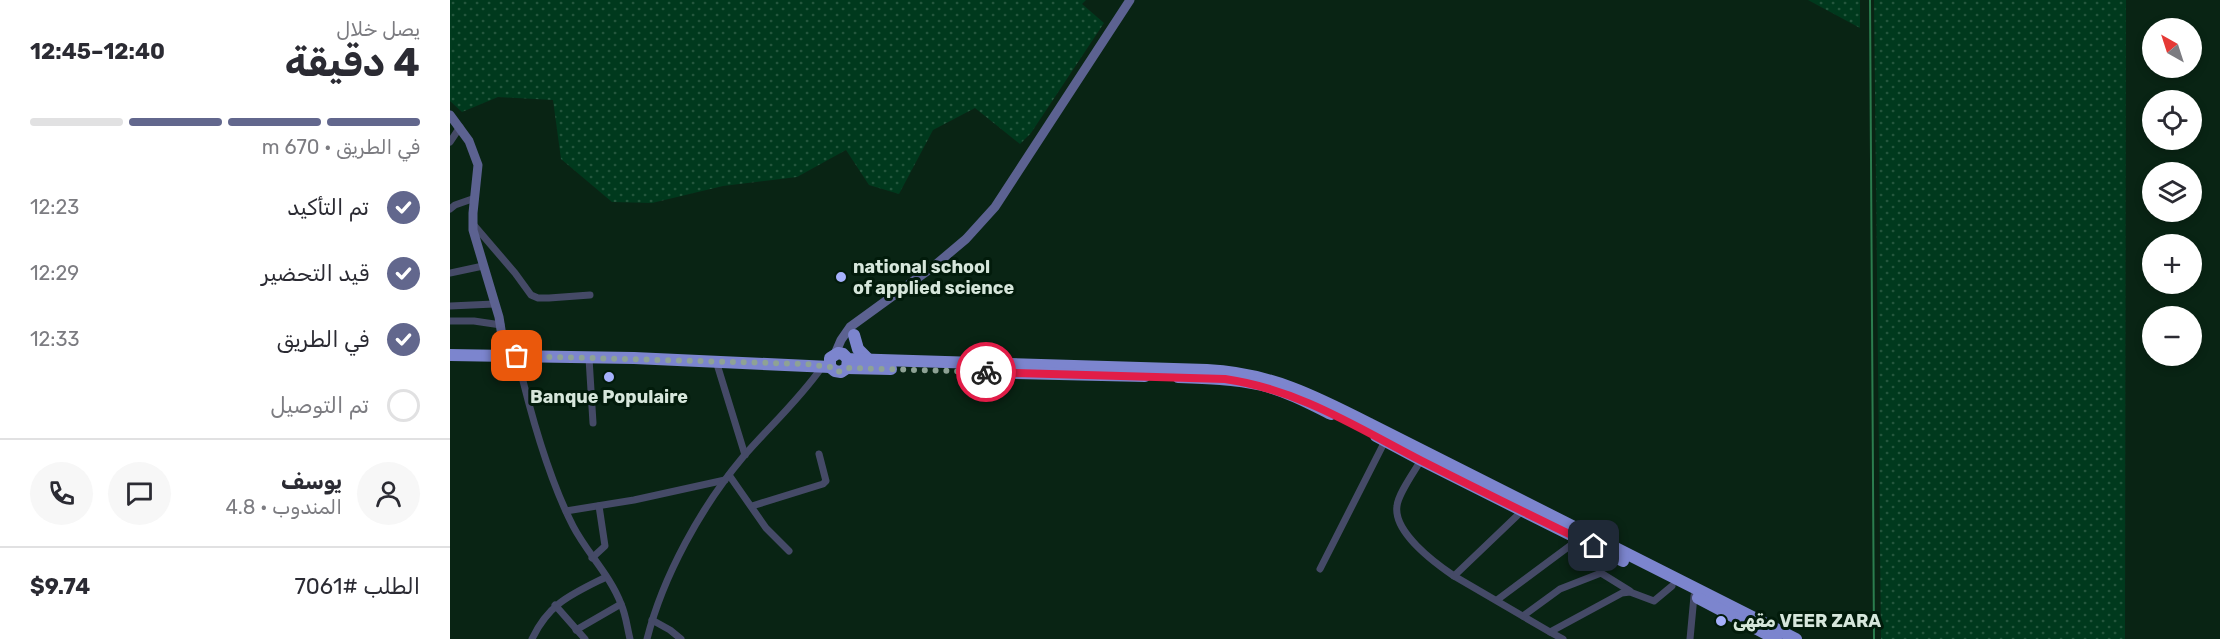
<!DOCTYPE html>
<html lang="ar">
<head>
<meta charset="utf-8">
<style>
  :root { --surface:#fff; --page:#f7f7f7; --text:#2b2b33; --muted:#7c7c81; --line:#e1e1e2; --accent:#62678d }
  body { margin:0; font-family:Rubik,"Noto Sans Arabic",sans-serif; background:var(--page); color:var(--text); direction:rtl; height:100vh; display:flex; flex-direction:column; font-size:22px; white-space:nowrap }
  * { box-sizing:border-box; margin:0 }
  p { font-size:20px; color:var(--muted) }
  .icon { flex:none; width:33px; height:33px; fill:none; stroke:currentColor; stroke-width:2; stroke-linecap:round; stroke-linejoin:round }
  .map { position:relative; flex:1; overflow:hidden; direction:ltr }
  .drawer { display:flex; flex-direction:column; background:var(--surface); width:450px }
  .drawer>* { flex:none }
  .needle { width:39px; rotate:321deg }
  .buttons { position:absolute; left:1692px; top:18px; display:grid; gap:12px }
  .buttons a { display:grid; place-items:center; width:60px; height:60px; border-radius:50%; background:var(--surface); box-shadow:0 3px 9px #0003; font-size:30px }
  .pin { position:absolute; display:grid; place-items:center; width:51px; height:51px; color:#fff; margin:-26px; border-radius:12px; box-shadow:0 3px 9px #0006 }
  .courier { position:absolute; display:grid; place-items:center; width:60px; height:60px; margin:-30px; border:4px solid #e11d48; border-radius:50%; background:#fff; color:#222; box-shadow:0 2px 8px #0007 }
  .headline em { font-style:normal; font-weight:700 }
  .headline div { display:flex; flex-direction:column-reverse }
  .headline { display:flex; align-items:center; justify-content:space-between; height:102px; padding:0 30px }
  h1 { font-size:39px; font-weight:700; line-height:45px }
  .bar { display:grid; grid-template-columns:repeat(4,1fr); gap:9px 6px; align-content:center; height:72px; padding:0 30px }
  .bar i { height:8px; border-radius:4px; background:var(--line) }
  .bar .on { background:var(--accent) }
  .bar p { grid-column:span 4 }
  .line { display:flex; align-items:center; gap:15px; padding:0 30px; border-top:2px solid var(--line) }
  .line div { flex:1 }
  .round { display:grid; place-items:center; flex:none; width:63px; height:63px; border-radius:32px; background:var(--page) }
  ol { padding:0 30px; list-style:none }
  li { display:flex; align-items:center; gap:18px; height:66px }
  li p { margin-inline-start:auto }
  li .icon { padding:6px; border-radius:50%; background:var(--accent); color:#fff; stroke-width:4 }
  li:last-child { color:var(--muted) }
  li i { width:33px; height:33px; border:3px solid var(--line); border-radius:50% }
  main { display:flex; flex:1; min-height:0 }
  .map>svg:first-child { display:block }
  .grass { fill:url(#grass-dots) }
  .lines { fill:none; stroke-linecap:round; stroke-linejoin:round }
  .stream { stroke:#2b7d4e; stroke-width:2 }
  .street { stroke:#454a67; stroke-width:7 }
  .secondary { stroke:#5c6291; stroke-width:9 }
  .highway { stroke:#7c85ce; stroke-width:12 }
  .done { stroke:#8ea295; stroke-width:6; stroke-dasharray:0 10.8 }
  .route { stroke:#e11d48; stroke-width:8 }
  .poi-dot { fill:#a6b1fc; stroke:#021b0b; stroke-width:2 }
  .labels { text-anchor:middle; stroke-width:6; stroke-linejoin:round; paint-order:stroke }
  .poi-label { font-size:18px; font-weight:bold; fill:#d6e6db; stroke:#021b0b; text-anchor:start }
</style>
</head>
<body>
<main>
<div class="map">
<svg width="1770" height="639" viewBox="0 0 1770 639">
  <defs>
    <pattern id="grass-dots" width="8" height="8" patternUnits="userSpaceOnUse" patternTransform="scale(1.5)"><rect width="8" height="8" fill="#00391d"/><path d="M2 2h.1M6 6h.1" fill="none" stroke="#24563d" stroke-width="1.8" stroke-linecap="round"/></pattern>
  </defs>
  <rect width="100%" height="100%" fill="#092414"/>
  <g class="grass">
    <path d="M0,0H636L632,4L654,23L581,133L570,144L525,108L483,130L449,194L419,185L396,150L347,177L273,186L202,203L162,202L111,159L103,100L48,97L12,112L0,101Z"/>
    <path d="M1358,0H1410V28Z"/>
    <path d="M1424,0H1676L1675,639H1431Z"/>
  </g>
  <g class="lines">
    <path class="stream" d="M1420,0L1424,639"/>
    <g class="street">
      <path d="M0,142L10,127"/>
      <path d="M0,209L5,205L25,198"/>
      <path d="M23,224L65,273L81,295L88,298H99L140,295"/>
      <path d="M0,273L33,266"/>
      <path d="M0,306L44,304"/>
      <path d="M0,321H24L51,325"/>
      <path d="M67,356C80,412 97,475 123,526C137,553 160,575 171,604C176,615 177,627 180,639"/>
      <path d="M139,358L143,423"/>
      <path d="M266,361L295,455"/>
      <path d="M971,460C964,472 948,494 947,506C943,532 985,563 1004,576"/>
      <path d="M279,475L316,528L339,551"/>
      <path d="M302,506L373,484L376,481L369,454"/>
      <path d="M116,511L184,500L275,480"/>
      <path d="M1072,511L1004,576L1100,632L1172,593L1180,592L1204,601L1222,586"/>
      <path d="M142,558L155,546L149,506"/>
      <path d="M870,569L935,441"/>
      <path d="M1047,600L1129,539"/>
      <path d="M105,605L135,639"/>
      <path d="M1073,616L1110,589L1151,573L1180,591"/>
      <path d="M202,620L220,630L231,639"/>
      <path d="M126,630L171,604"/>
      <path d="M1100,632L1113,639"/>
      <path d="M82,639C99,603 122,594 156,577"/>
      <path d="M197,639C213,576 251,507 293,457C319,427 349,400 372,367"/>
      <path d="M1240,639L1244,596"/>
    </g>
    <g class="secondary">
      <path d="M0,115L19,141L28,165L23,213V230L49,317L55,355"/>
      <path d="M385,354L391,340L400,327L484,266L516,239L545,207L680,0"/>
    </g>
    <g class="highway">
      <path d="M404,335L408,349L419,360"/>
      <path d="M0,355L184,358L380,367"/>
      <path d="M398,359L397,368L391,372L385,371L380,367V358L388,353L393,354L398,359L757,370C820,373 865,396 920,424L1346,639"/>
      <path d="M397,368L441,369"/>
      <path d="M566,373L695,376"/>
      <path d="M728,377C756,378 784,379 812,385C836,391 859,403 881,414"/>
      <path d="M926,436L971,460L1173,561"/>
      <path d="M1248,598L1326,639"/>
    </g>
  </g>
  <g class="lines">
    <path class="done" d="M67,356L356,364L380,367L388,372L397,368L536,372"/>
    <path class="route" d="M536,372L775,379C850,390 906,427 972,461C1029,490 1086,518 1144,546"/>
  </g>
  <g class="poi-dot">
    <circle cx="391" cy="277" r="6"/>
    <circle cx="159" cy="377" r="6"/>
    <circle cx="1271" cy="621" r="6"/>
  </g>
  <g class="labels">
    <g class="poi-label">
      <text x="403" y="273">national school<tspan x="403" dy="21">of applied science</tspan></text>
      <text x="159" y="403" text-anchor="middle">Banque Populaire</text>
      <text x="1283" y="627">مقهى VEER ZARA</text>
    </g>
  </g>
</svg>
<div class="buttons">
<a><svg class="needle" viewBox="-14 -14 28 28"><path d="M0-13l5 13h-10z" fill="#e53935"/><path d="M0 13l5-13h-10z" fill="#7c7c81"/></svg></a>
<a><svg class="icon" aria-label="locate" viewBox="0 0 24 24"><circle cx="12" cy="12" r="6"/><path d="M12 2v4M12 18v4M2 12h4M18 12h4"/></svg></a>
<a><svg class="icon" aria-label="layers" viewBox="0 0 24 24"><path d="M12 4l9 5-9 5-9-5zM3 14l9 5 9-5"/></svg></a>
<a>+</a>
<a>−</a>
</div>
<div class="pin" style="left:67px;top:356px;background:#ea580c"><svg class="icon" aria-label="bag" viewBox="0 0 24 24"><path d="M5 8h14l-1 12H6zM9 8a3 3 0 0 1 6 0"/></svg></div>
<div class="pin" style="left:1144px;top:546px;background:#1f2937"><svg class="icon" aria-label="home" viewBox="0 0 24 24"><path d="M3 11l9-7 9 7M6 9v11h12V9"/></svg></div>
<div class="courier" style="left:536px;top:372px"><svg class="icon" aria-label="bike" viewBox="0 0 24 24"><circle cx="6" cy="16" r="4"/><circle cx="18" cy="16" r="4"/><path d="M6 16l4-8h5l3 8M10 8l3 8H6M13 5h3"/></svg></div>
</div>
<section class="drawer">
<div class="headline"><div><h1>4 دقيقة</h1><p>يصل خلال</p></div><em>12:40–12:45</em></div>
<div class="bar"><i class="on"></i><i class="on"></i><i class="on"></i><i></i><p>في الطريق · 670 m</p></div>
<ol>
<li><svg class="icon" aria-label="check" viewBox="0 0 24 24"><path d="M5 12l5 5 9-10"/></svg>تم التأكيد<p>12:23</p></li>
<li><svg class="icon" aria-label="check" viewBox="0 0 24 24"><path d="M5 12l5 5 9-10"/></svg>قيد التحضير<p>12:29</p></li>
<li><svg class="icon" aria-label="check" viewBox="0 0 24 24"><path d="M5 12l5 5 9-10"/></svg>في الطريق<p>12:33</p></li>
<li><i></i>تم التوصيل</li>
</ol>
<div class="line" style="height:108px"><a class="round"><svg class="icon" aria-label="person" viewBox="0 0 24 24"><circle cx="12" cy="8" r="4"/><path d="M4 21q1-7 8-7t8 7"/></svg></a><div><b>يوسف</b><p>المندوب · 4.8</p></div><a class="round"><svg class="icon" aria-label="chat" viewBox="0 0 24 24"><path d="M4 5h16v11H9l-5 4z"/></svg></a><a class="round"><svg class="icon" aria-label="phone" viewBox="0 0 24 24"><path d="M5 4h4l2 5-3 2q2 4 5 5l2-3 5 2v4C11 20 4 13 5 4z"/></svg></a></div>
<div class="line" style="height:78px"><div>الطلب #7061</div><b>$9.74</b></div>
</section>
</main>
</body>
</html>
